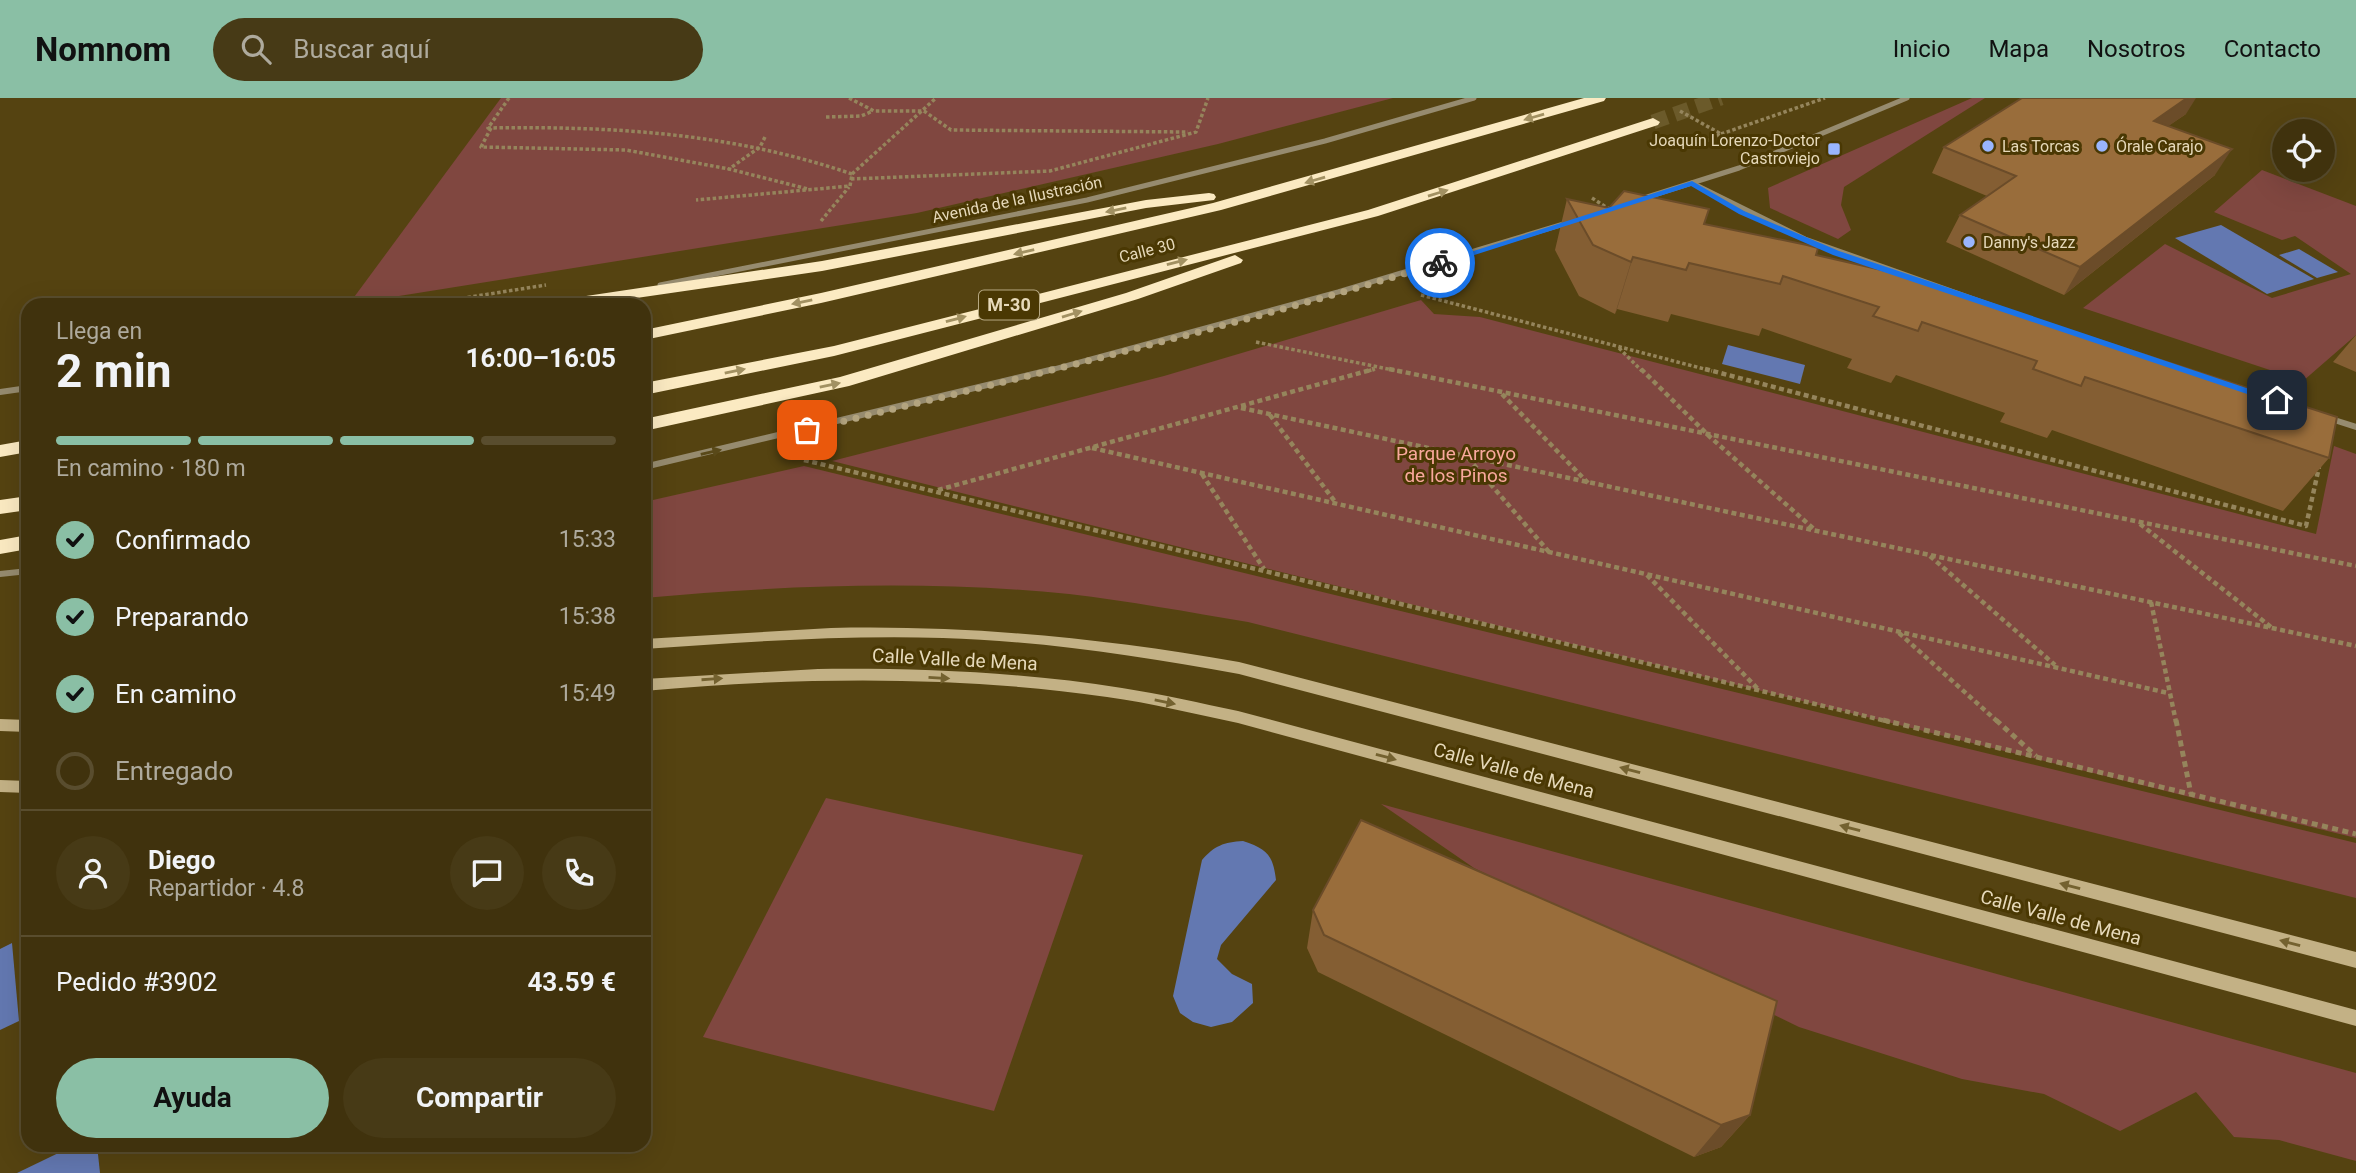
<!DOCTYPE html>
<html lang="es">
<head>
<meta charset="utf-8">
<style>
  :root { --surface:#40320d; --page:#473a16; --text:#f1f3f6; --muted:#aeaa9d; --line:#594d2e; --accent:#8abfa5 }
  body { margin:0; font-family:Roboto,sans-serif; background:var(--page); color:var(--text); height:100vh; display:flex; flex-direction:column; font-size:26px; white-space:nowrap }
  * { box-sizing:border-box; margin:0 }
  p { font-size:23px; color:var(--muted) }
  .icon { flex:none; width:38px; height:38px; fill:none; stroke:currentColor; stroke-width:2; stroke-linecap:round; stroke-linejoin:round }
  .map { position:relative; flex:1; overflow:hidden }
  .panel { position:absolute; left:21px; top:200px; width:630px; height:854px; display:flex; flex-direction:column; background:var(--surface); border-radius:21px; box-shadow:0 7px 28px #0002,0 0 0 2px var(--line) }
  .panel>* { flex:none }
  .fabs { position:absolute; left:2272px; top:21px; display:grid; gap:14px }
  .fabs a { display:grid; place-items:center; width:63px; height:63px; border-radius:50%; background:var(--surface); box-shadow:0 7px 28px #0002,0 0 0 2px var(--line); font-size:35px }
  .pin { position:absolute; display:grid; place-items:center; width:60px; height:60px; color:#fff; margin:-30px; border-radius:14px; box-shadow:0 4px 10px #0006 }
  .courier { position:absolute; display:grid; place-items:center; width:70px; height:70px; margin:-35px; border:5px solid #1a73e8; border-radius:50%; background:#fff; color:#222; box-shadow:0 2px 9px #0007 }
  .head em { font-style:normal; font-weight:700 }
  .head div { display:flex; flex-direction:column-reverse }
  .head { display:flex; align-items:center; justify-content:space-between; height:119px; padding:0 35px }
  h1 { font-size:46px; font-weight:700; line-height:52px }
  .bar { display:grid; grid-template-columns:repeat(4,1fr); gap:10px 7px; align-content:center; height:84px; padding:0 35px }
  .bar i { height:9px; border-radius:5px; background:var(--line) }
  .bar .on { background:var(--accent) }
  .bar p { grid-column:span 4 }
  .line { display:flex; align-items:center; gap:18px; padding:0 35px; border-top:2px solid var(--line) }
  .line div { flex:1 }
  .round { display:grid; place-items:center; flex:none; width:74px; height:74px; border-radius:37px; background:var(--page) }
  ol { padding:0 35px; list-style:none }
  li { display:flex; align-items:center; gap:21px; height:77px }
  li p { margin-inline-start:auto }
  li .icon { padding:7px; border-radius:50%; background:var(--accent); color:#111; stroke-width:4 }
  li:last-child { color:var(--muted) }
  li i { width:38px; height:38px; border:4px solid var(--line); border-radius:50% }
  .primary-button { display:flex; gap:14px; margin-top:auto; padding:14px 35px }
  .primary-button a { flex:1; height:80px; border-radius:42px; background:var(--accent); color:#111; font-size:28px; font-weight:700; line-height:80px; text-align:center }
  .primary-button a+a { background:var(--page); color:var(--text) }
  header { display:flex; align-items:center; gap:42px; box-sizing:border-box; height:98px; padding:0 35px; background:var(--accent); color:#111 }
  header strong { font-size:33px }
  nav { display:flex; gap:38px; margin-inline-start:auto; font-size:24px }
  .search { width:490px; height:63px; background:var(--page); display:flex; align-items:center; gap:18px; box-sizing:border-box; padding:0 24px; border-radius:38px; color:var(--muted); font-size:26px }
  .map>svg:first-child { display:block }
  .green { fill:#804740 }
  .water { fill:#6378b1 }
  .lines { fill:none; stroke-linecap:round; stroke-linejoin:round }
  .highway-tunnel { stroke:#6b5a2a; stroke-width:15; stroke-dasharray:15 8; stroke-linecap:butt }
  .path-far2 { stroke:#95855c; stroke-width:3.5; stroke-dasharray:3.5 2.5; stroke-linecap:butt }
  .path-far1 { stroke:#95855c; stroke-width:4.5; stroke-dasharray:5 3.5; stroke-linecap:butt }
  .path { stroke:#95855c; stroke-width:5; stroke-dasharray:6 4.5; stroke-linecap:butt }
  .street-far1 { stroke:#968b6f; stroke-width:5 }
  .street { stroke:#968b6f; stroke-width:6 }
  .secondary { fill:#c3b185; fill-rule:evenodd }
  .highway { fill:#fbeac2; fill-rule:evenodd }
  .wall { fill:#845e33 }
  .shaded-wall { fill:#6b4c29 }
  .building { fill:#996d3b; stroke:#6b4c29; stroke-width:2 }
  .oneway { fill:#a29162 }
  .oneway2 { fill:#594919 }
  .oneway3 { fill:#746230 }
  .route { fill:#1a73e8 }
  .done { stroke:#b3a47f; stroke-width:7; stroke-dasharray:0 12.6 }
  .poi-dot { fill:#99b5fd; stroke:#4a3803; stroke-width:2.5 }
  .labels { text-anchor:middle; stroke-width:6; stroke-linejoin:round; paint-order:stroke }
  .far-poi-label { font-size:16px; fill:#e6d9ba; stroke:#4a3803; text-anchor:start }
  .far-street-label { font-size:16px; fill:#e6d9ba; stroke:#4a3803 }
  .shield { fill:#4a3803; stroke:#b7a983; stroke-width:2 }
  .shield-label { font-size:18px; font-weight:bold; fill:#e6d9ba }
  .park-label { font-size:19px; fill:#f9a89d; stroke:#4a3803 }
  .street-label { font-size:19px; fill:#e6d9ba; stroke:#4a3803 }
</style>
</head>
<body>
<header>
<strong>Nomnom</strong>
<div class="search"><svg class="icon" aria-label="search" viewBox="0 0 24 24"><circle cx="10" cy="10" r="6"/><path d="M15 15l6 6"/></svg>Buscar aquí</div>
<nav><a>Inicio</a><a>Mapa</a><a>Nosotros</a><a>Contacto</a></nav>
</header>
<div class="map">
<svg width="2356" height="1075" viewBox="0 0 2356 1075">
  <rect width="100%" height="100%" fill="#554311"/>
  <g class="green">
    <path d="M501,0H1393L1218,46L917,115L349,206Z"/>
    <path d="M1972,0H1985L1844,89L1841,107L1851,132L1838,141L1770,110L1768,90Z"/>
    <path d="M2262,72L2356,108V237L2303,283L2083,210L2165,146L2272,200L2351,176L2295,138L2282,142L2214,114Z"/>
    <path d="M1421,202L1434,216L1480,219L2316,436L2334,348L2356,356V740L832,363L1164,278Z"/>
    <path d="M804,368L2356,745V800L1248,524C1188,514 1129,503 1069,496C928,482 785,487 644,500V404Z"/>
    <path d="M826,700L1083,757L994,1013L703,939Z"/>
    <path d="M1381,706L2356,975V1063L2279,1042L2234,1039L2196,994L2120,1033L2044,996L1962,981L1799,929L1474,770Z"/>
  </g>
  <g class="water">
    <path d="M2221,127L2314,181L2267,196L2175,140Z"/>
    <path d="M2299,151L2338,174L2317,180L2279,157Z"/>
    <path d="M1728,247L1805,267L1800,286L1722,266Z"/>
    <path d="M1243,743C1267,751 1273,757 1276,782L1221,847L1217,861L1232,876L1252,886L1253,905L1232,924L1211,929L1193,924L1180,915L1173,898L1202,762C1214,748 1224,744 1243,743Z"/>
    <path d="M12,845L19,923L0,932V851Z"/>
    <path d="M75,1047H97L100,1075H17Z"/>
  </g>
  <g class="lines">
    <path class="highway-tunnel" d="M1653,24L1721,0"/>
    <g class="path-far2">
      <path d="M509,0L488,30C615,28 731,35 852,76L850,88L696,102"/>
      <path d="M849,0L874,13H924L951,32L1188,34"/>
      <path d="M1680,13L1721,36L1698,47"/>
      <path d="M826,19L861,18L873,13"/>
      <path d="M491,30L481,49L626,52L729,71"/>
      <path d="M1721,36L1825,0"/>
      <path d="M765,39L760,49L729,71L808,91"/>
      <path d="M852,76L936,0"/>
      <path d="M851,81L1050,73L1196,34L1208,0"/>
      <path d="M1592,100L1609,111"/>
      <path d="M821,123L849,89"/>
      <path d="M1421,197L1712,273"/>
      <path d="M426,206L546,187"/>
      <path d="M1256,244L1398,273"/>
      <path d="M1619,250L1642,273"/>
      <path d="M1368,273L1375,271"/>
    </g>
    <g class="path-far1">
      <path d="M1389,271L2356,468"/>
      <path d="M1641,271L1709,338L1815,432"/>
      <path d="M1705,271L2306,428L2319,369"/>
      <path d="M1502,296L1588,385"/>
      <path d="M1241,310L2356,548"/>
      <path d="M1270,317L1336,405"/>
      <path d="M1092,350L2168,595"/>
      <path d="M1468,360L1549,454"/>
      <path d="M804,362L1890,624"/>
      <path d="M1202,376L1264,471"/>
      <path d="M938,392L1374,271"/>
      <path d="M2140,426L2271,529"/>
      <path d="M1930,458L2055,567"/>
      <path d="M1647,477L1758,591"/>
      <path d="M2151,504L2176,624"/>
      <path d="M1899,535L1998,624"/>
    </g>
    <g class="path">
      <path d="M1883,622L2356,736"/>
      <path d="M1996,622L2036,658"/>
      <path d="M2176,622L2191,696"/>
    </g>
    <g class="street-far1">
      <path d="M1692,85L1805,141L2002,211"/>
      <path d="M1641,101L1739,70L1907,0"/>
      <path d="M660,187L1087,102L1325,43L1474,0"/>
      <path d="M1047,273L1338,194L1567,125"/>
    </g>
    <g class="street">
      <path d="M0,294L28,290"/>
      <path d="M2328,320L2356,329"/>
      <path d="M644,369L1054,271"/>
      <path d="M0,476L28,473"/>
    </g>
    <g class="secondary">
      <path d="M831,530C969,527 1103,540 1239,564L2356,854V870L1239,576C1141,558 1042,543 943,540C843,537 743,544 644,551V541Z"/>
      <path d="M818,571C920,570 1022,574 1122,590C1161,596 1200,605 1238,613L2356,912V928L1238,625C1195,616 1151,605 1107,599C953,577 799,579 644,593V581Z"/>
      <path d="M0,621L28,622V634L0,633Z"/>
      <path d="M0,682L28,683V695L0,694Z"/>
    </g>
    <g class="highway">
      <path d="M1584,0H1606L1604,3L1221,112L821,205L644,242V232L821,195L1213,105Z"/>
      <path d="M1653,20L1660,24L1658,27L1378,118L834,258L644,297V285L834,248L1368,112Z"/>
      <path d="M1209,95L1214,96L1216,99L1214,102L1146,110L822,173L595,206H558L566,201L822,163L1146,102Z"/>
      <path d="M1235,157L1243,162L1241,165L1138,201L849,288L644,333V321L840,279L1126,195Z"/>
      <path d="M28,342V354L0,359V347Z"/>
      <path d="M28,398V412L0,416V402Z"/>
      <path d="M28,437V451L0,456V442Z"/>
    </g>
  </g>
  <g class="wall">
    <path d="M2186,16L2168,28L2215,77L2064,197L1946,144L1960,117L1987,98L1932,75L1944,49Z"/>
    <path d="M1567,101L1609,110L1704,126L1816,157L2329,360L2283,413L2052,332L2047,340L2000,324L2005,315L1896,277L1891,285L1847,270L1852,261L1762,230L1759,238L1671,216L1668,224L1617,211L1615,216L1579,198L1555,152Z"/>
    <path d="M2356,237V274L2333,264Z"/>
    <path d="M1313,812L1750,1017L1721,1049L1694,1059L1318,874L1307,850Z"/>
  </g>
  <g class="shaded-wall">
    <path d="M2187,0H2196L2186,16L2138,49L2154,23Z"/>
    <path d="M2232,51L2215,77L2064,197L2080,169Z"/>
    <path d="M1633,159L1617,211L1615,216L1631,164Z"/>
    <path d="M1750,1017L1721,1049L1694,1059L1721,1027Z"/>
  </g>
  <g class="building">
    <path d="M2022,0H2187L2154,23L2232,51L2080,169L1960,117L2016,78L1944,49Z"/>
    <path d="M1624,93L1709,111L1704,126L1807,147L1818,150L1816,157L1886,173L2337,319L2329,360L2085,279L2081,288L2033,271L2037,263L1922,224L1918,233L1873,218L1879,209L1783,178L1780,186L1689,165L1686,172L1633,159L1631,164L1593,147L1567,101L1609,110Z"/>
    <path d="M1361,722L1777,903L1750,1017L1721,1027L1324,837L1313,812Z"/>
  </g>
  <defs><path id="oneway-solid" d="M-6-.8H1V-3.2L6.5 0L1 3.2V.8H-6Z" transform="scale(1.75)"/></defs>
  <g class="oneway">
    <use href="#oneway-solid" transform="translate(1534 19) rotate(164)"/>
    <use href="#oneway-solid" transform="translate(1315 82) rotate(164)"/>
    <use href="#oneway-solid" transform="translate(1438 95) rotate(-17)"/>
    <use href="#oneway-solid" transform="translate(1116 112) rotate(169)"/>
    <use href="#oneway-solid" transform="translate(1024 154) rotate(167)"/>
    <use href="#oneway-solid" transform="translate(1177 164) rotate(-14)"/>
    <use href="#oneway-solid" transform="translate(802 204) rotate(168)"/>
    <use href="#oneway-solid" transform="translate(1072 216) rotate(-17)"/>
    <use href="#oneway-solid" transform="translate(956 221) rotate(-15)"/>
    <use href="#oneway-solid" transform="translate(735 273) rotate(-12)"/>
    <use href="#oneway-solid" transform="translate(830 287) rotate(-12)"/>
  </g>
  <use class="oneway2" href="#oneway-solid" transform="translate(711 354) rotate(-13)"/>
  <g class="oneway3">
    <use href="#oneway-solid" transform="translate(939 580) rotate(3)"/>
    <use href="#oneway-solid" transform="translate(712 581) rotate(-4)"/>
    <use href="#oneway-solid" transform="translate(1165 604) rotate(11)"/>
    <use href="#oneway-solid" transform="translate(1386 659) rotate(15)"/>
    <use href="#oneway-solid" transform="translate(1630 672) rotate(-165)"/>
    <use href="#oneway-solid" transform="translate(1850 730) rotate(-165)"/>
    <use href="#oneway-solid" transform="translate(2070 788) rotate(-165)"/>
    <use href="#oneway-solid" transform="translate(2290 845) rotate(-165)"/>
  </g>
  <path class="route" d="M1692,83L1744,113L1839,153L2282,302L2274,305L1833,157L1739,116L1691,88L1443,167L1436,165Z"/>
  <g class="lines">
    <path class="done" d="M807,332C1019,281 1232,229 1440,165"/>
  </g>
  <g class="poi-dot">
    <circle cx="1988" cy="48" r="7"/>
    <circle cx="2102" cy="48" r="7"/>
    <rect x="1827" y="44" width="14" height="14" rx="3.5"/>
    <circle cx="1969" cy="144" r="7"/>
  </g>
  <g class="labels">
    <g class="far-poi-label">
      <text x="1820" y="48" text-anchor="end">Joaquín Lorenzo-Doctor<tspan x="1820" dy="18">Castroviejo</tspan></text>
      <text x="2002" y="54">Las Torcas</text>
      <text x="2116" y="54">Órale Carajo</text>
      <text x="1983" y="150">Danny's Jazz</text>
    </g>
    <g class="far-street-label">
      <text transform="translate(1017 101) rotate(-12)" y="6">Avenida de la Ilustración</text>
      <text transform="translate(1147 152) rotate(-14)" y="6">Calle 30</text>
    </g>
    <rect class="shield" x="979" y="192.5" width="60" height="29" rx="5"/>
    <g class="shield-label">
      <text x="1009" y="213">M-30</text>
    </g>
    <g class="park-label">
      <text x="1456" y="362">Parque Arroyo<tspan x="1456" dy="22">de los Pinos</tspan></text>
    </g>
    <g class="street-label">
      <text transform="translate(955 561) rotate(3)" y="7">Calle Valle de Mena</text>
      <text transform="translate(1514 672) rotate(15)" y="7">Calle Valle de Mena</text>
      <text transform="translate(2061 819) rotate(15)" y="7">Calle Valle de Mena</text>
    </g>
  </g>
</svg>
<div class="fabs">
<a><svg class="icon" aria-label="locate" viewBox="0 0 24 24"><circle cx="12" cy="12" r="6"/><path d="M12 2v4M12 18v4M2 12h4M18 12h4"/></svg></a>
</div>
<div class="pin" style="left:807px;top:332px;background:#ea580c"><svg class="icon" aria-label="bag" viewBox="0 0 24 24"><path d="M5 8h14l-1 12H6zM9 8a3 3 0 0 1 6 0"/></svg></div>
<div class="pin" style="left:2277px;top:302px;background:#1f2937"><svg class="icon" aria-label="home" viewBox="0 0 24 24"><path d="M3 11l9-7 9 7M6 9v11h12V9"/></svg></div>
<div class="courier" style="left:1440px;top:165px"><svg class="icon" aria-label="bike" viewBox="0 0 24 24"><circle cx="6" cy="16" r="4"/><circle cx="18" cy="16" r="4"/><path d="M6 16l4-8h5l3 8M10 8l3 8H6M13 5h3"/></svg></div>
<section class="panel">
<div class="head"><div><h1>2 min</h1><p>Llega en</p></div><em>16:00–16:05</em></div>
<div class="bar"><i class="on"></i><i class="on"></i><i class="on"></i><i></i><p>En camino · 180 m</p></div>
<ol>
<li><svg class="icon" aria-label="check" viewBox="0 0 24 24"><path d="M5 12l5 5 9-10"/></svg>Confirmado<p>15:33</p></li>
<li><svg class="icon" aria-label="check" viewBox="0 0 24 24"><path d="M5 12l5 5 9-10"/></svg>Preparando<p>15:38</p></li>
<li><svg class="icon" aria-label="check" viewBox="0 0 24 24"><path d="M5 12l5 5 9-10"/></svg>En camino<p>15:49</p></li>
<li><i></i>Entregado</li>
</ol>
<div class="line" style="height:126px"><a class="round"><svg class="icon" aria-label="person" viewBox="0 0 24 24"><circle cx="12" cy="8" r="4"/><path d="M4 21q1-7 8-7t8 7"/></svg></a><div><b>Diego</b><p>Repartidor · 4.8</p></div><a class="round"><svg class="icon" aria-label="chat" viewBox="0 0 24 24"><path d="M4 5h16v11H9l-5 4z"/></svg></a><a class="round"><svg class="icon" aria-label="phone" viewBox="0 0 24 24"><path d="M5 4h4l2 5-3 2q2 4 5 5l2-3 5 2v4C11 20 4 13 5 4z"/></svg></a></div>
<div class="line" style="height:91px"><div>Pedido #3902</div><b>43.59 €</b></div>
<div class="primary-button"><a>Ayuda</a><a>Compartir</a></div>
</section>
</div>
</body>
</html>
